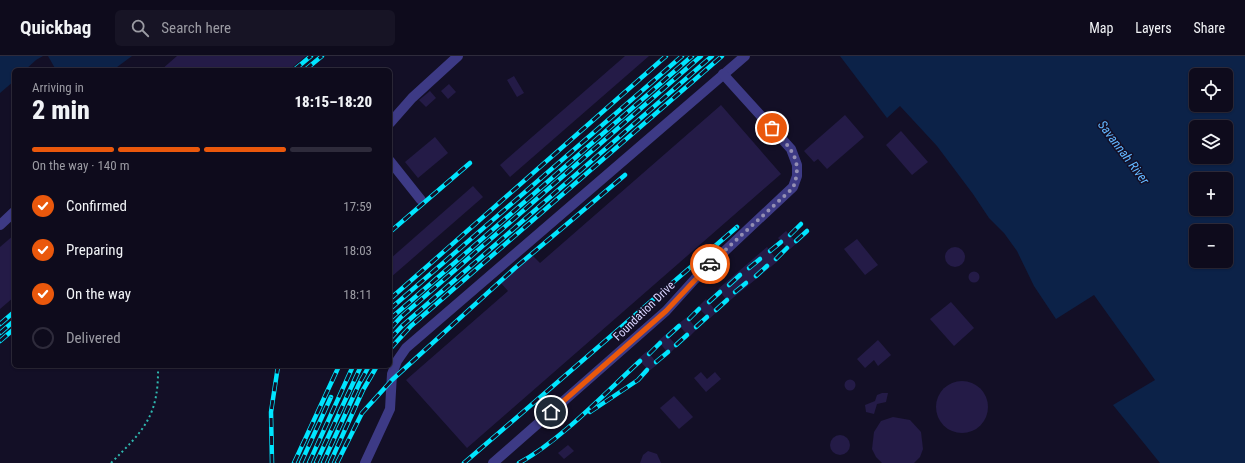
<!DOCTYPE html>
<html lang="en">
<head>
<meta charset="utf-8">
<style>
  :root { --surface:#0e0b1c; --page:#171425; --text:#f1f3f6; --muted:#9b9ba3; --line:#2e2b3b; --accent:#ea580c }
  body { margin:0; font-family:"Roboto Condensed",sans-serif; background:var(--page); color:var(--text); height:100vh; display:flex; flex-direction:column; font-size:15px; white-space:nowrap }
  * { box-sizing:border-box; margin:0 }
  p { font-size:13px; color:var(--muted) }
  .icon { flex:none; width:22px; height:22px; fill:none; stroke:currentColor; stroke-width:2; stroke-linecap:round; stroke-linejoin:round }
  .map { position:relative; flex:1; overflow:hidden }
  .details { position:absolute; left:12px; top:12px; width:380px; height:300px; display:flex; flex-direction:column; background:var(--surface); border-radius:6px; box-shadow:0 1px 3px #0004,0 0 0 1px var(--line) }
  .details>* { flex:none }
  .controls { position:absolute; left:1189px; top:12px; display:grid; gap:8px }
  .controls a { display:grid; place-items:center; width:44px; height:44px; border-radius:6px; background:var(--surface); box-shadow:0 1px 3px #0004,0 0 0 1px var(--line); font-size:20px }
  .pin { position:absolute; display:grid; place-items:center; width:34px; height:34px; color:#fff; margin:-17px; border:2px solid #fff; border-radius:50%; box-shadow:0 1px 4px #0007 }
  .courier { position:absolute; display:grid; place-items:center; width:40px; height:40px; margin:-20px; border:3px solid #ea580c; border-radius:50%; background:#fff; color:#222; box-shadow:0 1px 5px #0007 }
  .headline em { font-style:normal; font-weight:800 }
  .headline div { display:flex; flex-direction:column-reverse }
  .headline { display:flex; align-items:center; justify-content:space-between; height:68px; padding:0 20px }
  h1 { font-size:26px; font-weight:800; line-height:30px }
  .bar { display:grid; grid-template-columns:repeat(4,1fr); gap:6px 4px; align-content:center; height:48px; padding:0 20px }
  .bar i { height:5px; border-radius:3px; background:var(--line) }
  .bar .active { background:var(--accent) }
  .bar p { grid-column:span 4 }
  ol { padding:0 20px; list-style:none }
  li { display:flex; align-items:center; gap:12px; height:44px }
  li p { margin-inline-start:auto }
  li .icon { padding:4px; border-radius:50%; background:var(--accent); color:#fff; stroke-width:4 }
  li:last-child { color:var(--muted) }
  li i { width:22px; height:22px; border:2px solid var(--line); border-radius:50% }
  header { display:flex; align-items:center; gap:24px; box-sizing:border-box; height:56px; padding:0 20px; background:var(--surface); border-bottom:1px solid var(--line) }
  header strong { font-size:19px }
  nav { display:flex; gap:22px; margin-inline-start:auto; font-size:14px }
  .search { width:280px; height:36px; background:var(--page); display:flex; align-items:center; gap:10px; box-sizing:border-box; padding:0 14px; border-radius:6px; color:var(--muted); font-size:15px }
  .map>svg:first-child { display:block }
  .water { fill:#0c2248; fill-rule:evenodd }
  .building { fill:#241b47 }
  .lines { fill:none; stroke-linecap:round; stroke-linejoin:round }
  .path { stroke:#2fb8b0; stroke-width:2; stroke-dasharray:2 3; stroke-linecap:butt }
  .minor { stroke:#3d3a85; stroke-width:10 }
  .rail-casing { stroke:#00e5ff; stroke-width:4.5 }
  .rail { stroke:#130f26; stroke-width:3; stroke-dasharray:9; stroke-linecap:butt }
  .done { stroke:#948fb3; stroke-width:4; stroke-dasharray:0 7.2 }
  .route { stroke:#ea580c; stroke-width:5 }
  .labels { text-anchor:middle; stroke-width:3; stroke-linejoin:round; paint-order:stroke }
  .street-label { font-size:12px; fill:#d9d4ff; stroke:#130f26 }
  .water-label { font-size:13px; font-style:italic; fill:#62b6ff; stroke:#130f26 }
</style>
</head>
<body>
<header>
<strong>Quickbag</strong>
<div class="search"><svg class="icon" aria-label="search" viewBox="0 0 24 24"><circle cx="10" cy="10" r="6"/><path d="M15 15l6 6"/></svg>Search here</div>
<nav><a>Map</a><a>Layers</a><a>Share</a></nav>
</header>
<div class="map">
<svg width="1245" height="407" viewBox="0 0 1245 407">
  <rect width="100%" height="100%" fill="#130f26"/>
  <g class="water">
    <path d="M0,0H43L36,4L25,14H14V25L0,37Z"/>
    <path d="M48,0H132L113,14H56Z"/>
    <path d="M840,0H1245V407H1160L1113,349L1155,324L1094,239L1056,263L1034,230L1017,195L1004,177L989,162L973,138L937,90L900,50L887,62ZM1196,19H1226V49H1196ZM1196,71H1226V101H1196ZM1196,123H1226V153H1196ZM1196,175H1226V205H1196Z"/>
  </g>
  <g class="building">
    <path d="M177,0H306L289,14H161Z"/>
    <path d="M625,0H649L510,121L500,109Z"/>
    <path d="M514,20L524,37L517,41L507,24Z"/>
    <path d="M449,28L456,36L448,43L441,35Z"/>
    <path d="M430,35L436,42L426,51L419,44Z"/>
    <path d="M721,49L781,118L467,392L406,324L508,235L500,226L532,199L540,207Z"/>
    <path d="M845,59L864,81L827,113L818,103L814,106L804,95Z"/>
    <path d="M901,75L928,106L912,119L886,89Z"/>
    <path d="M435,81L448,97L418,122L405,106Z"/>
    <path d="M473,130L483,141L390,222V203Z"/>
    <path d="M786,175L797,187L789,194L778,182Z"/>
    <path d="M14,179V241L0,253V191Z"/>
    <path d="M857,183L878,209L865,219L844,193Z"/>
    <path d="M767,191L778,205L728,246L718,233Z"/>
    <circle cx="955" cy="201" r="10"/>
    <circle cx="974" cy="221" r="5.5"/>
    <path d="M706,243L717,256L709,263L698,251Z"/>
    <path d="M951,246L974,272L954,290L930,263Z"/>
    <path d="M687,261L697,273L689,281L678,268Z"/>
    <path d="M666,278L677,290L669,298L658,285Z"/>
    <path d="M878,284L891,299L878,310L874,304L865,312L857,303Z"/>
    <path d="M647,295L658,308L649,315L638,303Z"/>
    <path d="M701,316L707,323L715,316L721,323L706,336L694,322Z"/>
    <circle cx="850" cy="329" r="5.5"/>
    <circle cx="962" cy="351" r="26"/>
    <path d="M882,337H888L886,346L877,348L874,358L866,356L865,349L875,345L877,339Z"/>
    <path d="M674,340L693,361L679,373L660,352Z"/>
    <path d="M893,361L910,364L921,376L923,393L920,401L914,407H882L876,401L872,393L874,376L881,365Z"/>
    <circle cx="840" cy="389" r="10"/>
    <path d="M568,389L574,395L564,403L558,397Z"/>
    <path d="M648,395L657,398L661,407H640L643,399Z"/>
  </g>
  <g class="lines">
    <path class="path" d="M111,407C144,374 159,360 158,310"/>
    <g class="minor">
      <path d="M390,67L412,42L458,0"/>
      <path d="M390,105L421,144"/>
      <path d="M0,169L14,156"/>
      <path d="M365,407L390,353L392,318L397,305L406,292L745,0"/>
      <path d="M493,407L666,255L695,223L793,131L797,120V109L791,93L723,18"/>
    </g>
    <defs>
      <g id="rail">
        <path d="M294,14L311,0"/>
        <path d="M305,14L322,0"/>
        <path d="M390,176L470,107"/>
        <path d="M790,179L801,168"/>
        <path d="M796,185L807,175"/>
        <path d="M770,195L781,186"/>
        <path d="M776,203L787,192"/>
        <path d="M749,212L760,203"/>
        <path d="M756,220L767,210"/>
        <path d="M729,229L740,219"/>
        <path d="M735,236L746,227"/>
        <path d="M390,243L666,0"/>
        <path d="M709,246L720,236"/>
        <path d="M390,253L682,0"/>
        <path d="M716,254L727,244"/>
        <path d="M390,263L692,0"/>
        <path d="M689,263L699,253"/>
        <path d="M0,268L14,256"/>
        <path d="M696,271L707,261"/>
        <path d="M390,273L401,261L701,0"/>
        <path d="M0,277L14,265"/>
        <path d="M668,280L679,270"/>
        <path d="M390,283L402,270L712,0"/>
        <path d="M0,285L14,273"/>
        <path d="M676,289L687,279"/>
        <path d="M390,293L411,270L722,0"/>
        <path d="M649,298L660,287"/>
        <path d="M656,306L668,296"/>
        <path d="M590,356L638,324L647,314"/>
        <path d="M272,407L271,356L278,310"/>
        <path d="M294,407L339,310"/>
        <path d="M301,407L331,341"/>
        <path d="M309,407L353,310"/>
        <path d="M316,407L361,310"/>
        <path d="M323,407L359,328L369,310"/>
        <path d="M330,407L363,334L377,310"/>
        <path d="M337,407L362,357L392,324L515,212L625,119"/>
        <path d="M464,407L737,171"/>
        <path d="M519,407C560,385 605,337 640,305"/>
      </g>
    </defs>
    <use href="#rail" class="rail-casing"/>
    <use href="#rail" class="rail"/>
  </g>
  <g class="lines">
    <path class="done" d="M710,208L793,132C804,103 790,92 772,72"/>
    <path class="route" d="M551,356L666,255L710,208"/>
  </g>
  <g class="labels">
    <g class="street-label">
      <text transform="translate(644 255) rotate(-44)" y="4">Foundation Drive</text>
    </g>
    <g class="water-label">
      <text transform="translate(1124 96) rotate(53)" y="5">Savannah River</text>
    </g>
  </g>
</svg>
<div class="controls">
<a><svg class="icon" aria-label="locate" viewBox="0 0 24 24"><circle cx="12" cy="12" r="6"/><path d="M12 2v4M12 18v4M2 12h4M18 12h4"/></svg></a>
<a><svg class="icon" aria-label="layers" viewBox="0 0 24 24"><path d="M12 4l9 5-9 5-9-5zM3 14l9 5 9-5"/></svg></a>
<a>+</a>
<a>−</a>
</div>
<div class="pin" style="left:772px;top:72px;background:#ea580c"><svg class="icon" aria-label="bag" viewBox="0 0 24 24"><path d="M5 8h14l-1 12H6zM9 8a3 3 0 0 1 6 0"/></svg></div>
<div class="pin" style="left:551px;top:356px;background:#1f2937"><svg class="icon" aria-label="home" viewBox="0 0 24 24"><path d="M3 11l9-7 9 7M6 9v11h12V9"/></svg></div>
<div class="courier" style="left:710px;top:208px"><svg class="icon" aria-label="car" viewBox="0 0 24 24"><path d="M5 17H2v-5l4-1 3-4h7l3 4 3 1v5h-3M9 17h6M6 11h13"/><circle cx="7" cy="17" r="2"/><circle cx="17" cy="17" r="2"/></svg></div>
<section class="details">
<div class="headline"><div><h1>2 min</h1><p>Arriving in</p></div><em>18:15–18:20</em></div>
<div class="bar"><i class="active"></i><i class="active"></i><i class="active"></i><i></i><p>On the way · 140 m</p></div>
<ol>
<li><svg class="icon" aria-label="check" viewBox="0 0 24 24"><path d="M5 12l5 5 9-10"/></svg>Confirmed<p>17:59</p></li>
<li><svg class="icon" aria-label="check" viewBox="0 0 24 24"><path d="M5 12l5 5 9-10"/></svg>Preparing<p>18:03</p></li>
<li><svg class="icon" aria-label="check" viewBox="0 0 24 24"><path d="M5 12l5 5 9-10"/></svg>On the way<p>18:11</p></li>
<li><i></i>Delivered</li>
</ol>
</section>
</div>
</body>
</html>
